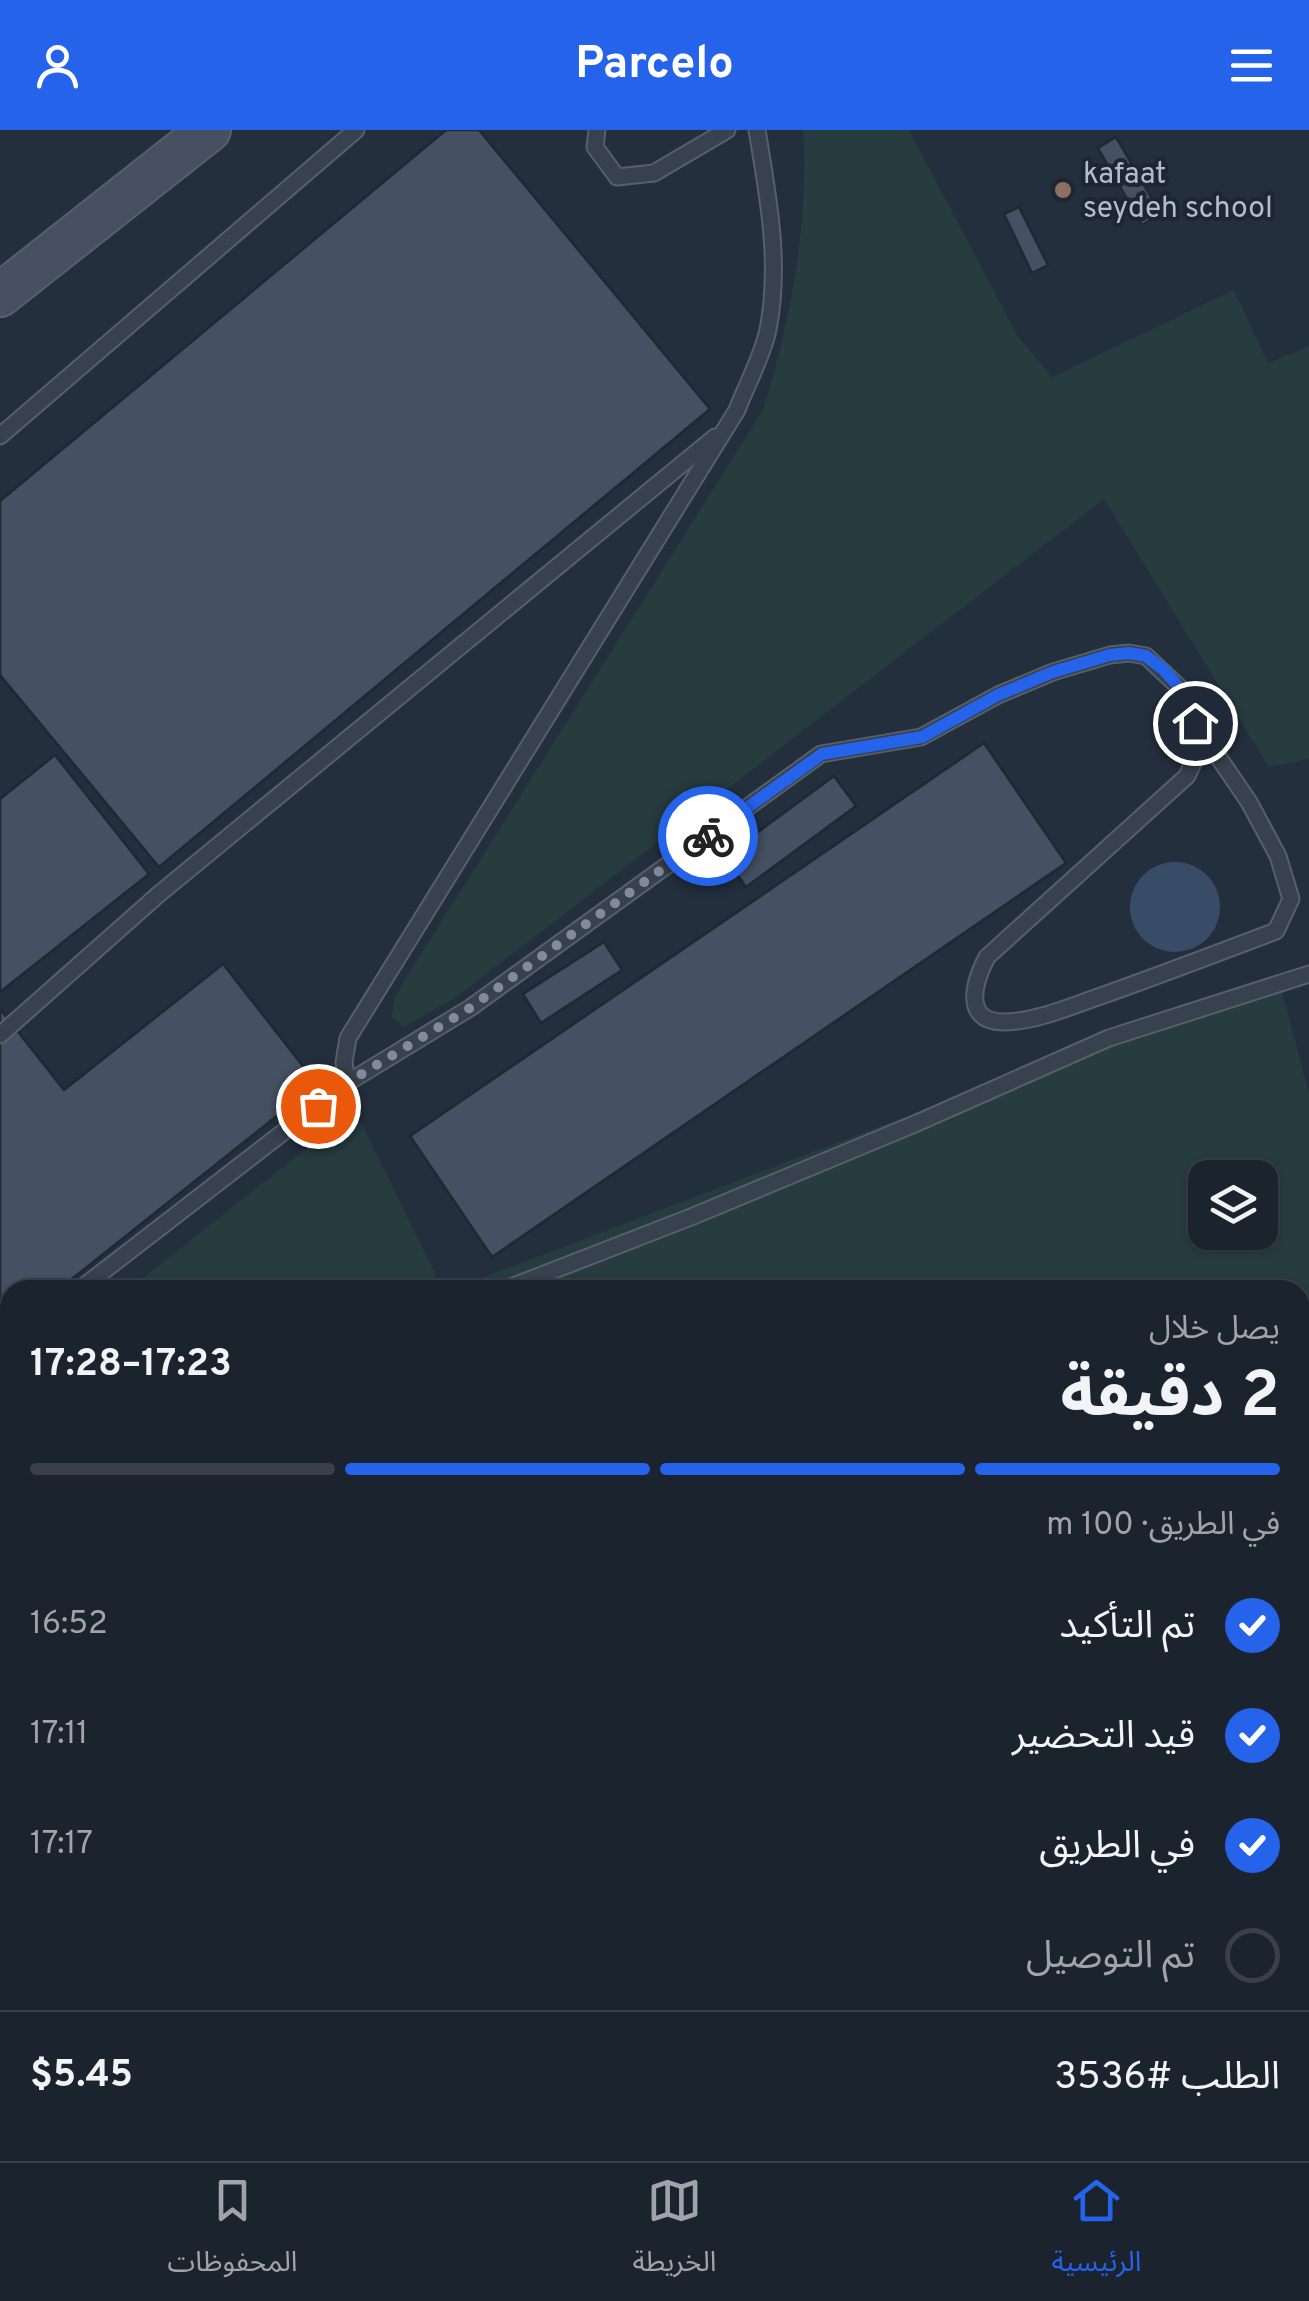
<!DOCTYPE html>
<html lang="ar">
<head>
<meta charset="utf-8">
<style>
  :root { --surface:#1b232e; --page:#242b36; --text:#f1f3f6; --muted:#a0a4aa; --line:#39404a; --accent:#2563eb }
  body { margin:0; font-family:Overpass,"Noto Sans Arabic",sans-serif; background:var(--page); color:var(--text); direction:rtl; height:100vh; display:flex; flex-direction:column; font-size:38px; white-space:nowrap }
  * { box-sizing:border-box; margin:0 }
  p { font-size:32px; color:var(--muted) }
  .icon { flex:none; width:55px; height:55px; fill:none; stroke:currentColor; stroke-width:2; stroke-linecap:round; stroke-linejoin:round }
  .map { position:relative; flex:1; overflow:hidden; direction:ltr }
  .panel { position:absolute; left:0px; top:1150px; width:1310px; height:882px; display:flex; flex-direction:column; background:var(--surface); border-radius:30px 30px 0 0; box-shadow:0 2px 8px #0004,0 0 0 2px var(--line); direction:rtl }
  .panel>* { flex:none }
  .tools { position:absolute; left:1188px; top:1030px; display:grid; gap:20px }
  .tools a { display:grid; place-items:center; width:90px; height:90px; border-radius:20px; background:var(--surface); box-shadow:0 2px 8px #0004,0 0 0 2px var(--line); font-size:50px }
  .pin { position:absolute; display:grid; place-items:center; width:85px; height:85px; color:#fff; margin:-42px; border:5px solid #fff; border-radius:50%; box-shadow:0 2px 10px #0007 }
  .courier { position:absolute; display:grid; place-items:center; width:100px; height:100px; margin:-50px; border:8px solid #2563eb; border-radius:50%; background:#fff; color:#222; box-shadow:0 2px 12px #0007 }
  .headline em { font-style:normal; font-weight:700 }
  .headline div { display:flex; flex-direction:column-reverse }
  .headline { display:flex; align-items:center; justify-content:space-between; height:170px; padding:0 30px }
  h1 { font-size:65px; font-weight:700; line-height:75px }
  .bar { display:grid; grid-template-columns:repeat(4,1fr); gap:15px 10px; align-content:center; height:120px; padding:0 30px }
  .bar i { height:12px; border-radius:8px; background:var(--line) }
  .bar .current { background:var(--accent) }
  .bar p { grid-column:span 4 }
  .line { display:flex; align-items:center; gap:25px; padding:0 30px; border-top:2px solid var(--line) }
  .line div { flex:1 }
  ol { padding:0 30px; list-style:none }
  li { display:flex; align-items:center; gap:30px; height:110px }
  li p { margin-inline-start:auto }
  li .icon { padding:10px; border-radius:50%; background:var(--accent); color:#fff; stroke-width:4 }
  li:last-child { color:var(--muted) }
  li i { width:55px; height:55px; border:5px solid var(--line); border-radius:50% }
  header { display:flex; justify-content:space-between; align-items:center; height:130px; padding:0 30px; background:var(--accent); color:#fff; font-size:45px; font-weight:700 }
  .tabs { display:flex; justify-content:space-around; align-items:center; height:140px; border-top:2px solid var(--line); background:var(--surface); font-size:28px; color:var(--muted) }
  .tabs a { display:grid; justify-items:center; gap:5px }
  .tabs .current { color:var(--accent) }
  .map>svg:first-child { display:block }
  .green { fill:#263c3f; fill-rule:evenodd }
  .water { fill:#394c67 }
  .building { fill:#455162; stroke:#1f2835; stroke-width:2.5 }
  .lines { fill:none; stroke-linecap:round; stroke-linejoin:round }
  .service-casing { stroke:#565f6c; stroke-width:19 }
  .minor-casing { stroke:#565f6c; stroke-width:34 }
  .secondary-casing { stroke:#565f6c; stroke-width:46 }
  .service { stroke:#38414e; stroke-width:15 }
  .minor { stroke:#38414e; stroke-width:30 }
  .secondary { stroke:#465061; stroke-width:42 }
  .done { stroke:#828b98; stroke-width:10; stroke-dasharray:0 18 }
  .route { stroke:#2563eb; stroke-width:12 }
  .education-dot { fill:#8d6e63; stroke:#1d2633; stroke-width:4 }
  .labels { text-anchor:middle; stroke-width:8; stroke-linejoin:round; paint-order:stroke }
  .poi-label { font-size:30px; fill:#b4bcc9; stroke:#1d2633; text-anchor:start }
</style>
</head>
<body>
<header><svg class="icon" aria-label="menu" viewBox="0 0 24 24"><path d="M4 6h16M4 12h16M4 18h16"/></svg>Parcelo<svg class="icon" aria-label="person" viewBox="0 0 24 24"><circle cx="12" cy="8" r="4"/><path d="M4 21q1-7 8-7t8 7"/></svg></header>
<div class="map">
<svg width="1309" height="2031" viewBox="0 0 1309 2031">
  <rect width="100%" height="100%" fill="#242f3e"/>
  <g class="green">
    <path d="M803,0H909L1017,205L1052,247L1234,160L1268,233L1309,216V629L1269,637L1104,369L455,868L404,897L392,888L394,870L404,851L763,280C791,190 809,95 803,0Z"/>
    <path d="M1278,845L1309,964V1321H1300V1160H450ZM1205,1048H1260V1102H1205Z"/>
    <path d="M355,980L443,1160H128Z"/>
    <path d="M10,1253V1935L0,1939V1261Z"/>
  </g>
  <circle class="water" cx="1175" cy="777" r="45"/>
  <g class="building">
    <path d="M446,0H479L710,279L159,737L0,545V371Z"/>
    <path d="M1116,7L1161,84L1142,95L1098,18Z"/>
    <path d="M1019,77L1048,135L1032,143L1004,84Z"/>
    <path d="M984,613L1066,733L492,1127L410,1006Z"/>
    <path d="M55,625L149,744L0,862V669Z"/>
    <path d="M834,646L856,676L746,757L724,727Z"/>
    <path d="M604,812L622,840L541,893L523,864Z"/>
    <path d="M223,834L317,954L58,1160H10V1198L0,1206V879L64,960Z"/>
    <path d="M1308,1527L1309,1583L1306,1587L1300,1583V1538Z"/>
    <path d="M1309,1905V2006L1300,2001V1921Z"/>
    <path d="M1300,2020L1309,2024V2031H1215L1219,2022H1300Z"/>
    <path d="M279,2022H314L310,2031H275Z"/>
    <path d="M333,2022H392L388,2031H330Z"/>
    <path d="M471,2022H533L530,2031H468Z"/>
    <path d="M688,2022H770L763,2031H681Z"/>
    <path d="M991,2022H1049L1043,2031H1003Z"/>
  </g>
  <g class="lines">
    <defs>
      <g id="service">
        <path d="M597,0L595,17L617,47L654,43L727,0"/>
        <path d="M0,306L356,0"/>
        <path d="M0,905L159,764L715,307"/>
        <path d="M347,953L470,878L821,624L921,607L998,565L1053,542L1110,525L1129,523L1146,526L1179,557L1195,593L1198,611L1195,629L1187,646L987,827C975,850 961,891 1003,892C1036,892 1071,876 1101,866C1160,845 1218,823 1276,801L1291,769L1278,726L1249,672L1195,593"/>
        <path d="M79,1160L347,953L344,932L348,908L737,280C747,254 762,227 768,200C781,133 768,66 757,0"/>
        <path d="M503,1160L691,1087L917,993L1109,908L1309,844"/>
        <path d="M0,1221L10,1213"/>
        <path d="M0,1403L10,1398"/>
      </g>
      <g id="minor">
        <path d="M0,1872L10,1870"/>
        <path d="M892,2031L899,2022"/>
      </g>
      <path id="secondary" d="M0,165L209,0"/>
    </defs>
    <use href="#service" class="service-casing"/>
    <use href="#minor" class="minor-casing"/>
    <use href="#secondary" class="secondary-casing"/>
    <use href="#service" class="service"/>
    <use href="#minor" class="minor"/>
    <use href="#secondary" class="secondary"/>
  </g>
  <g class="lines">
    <path class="done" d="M318,976L347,953L470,878L708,706"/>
    <path class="route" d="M708,706L822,624L922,607L998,565L1053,542L1110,525L1129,523L1146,526L1164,540L1179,557L1195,593"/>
  </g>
  <circle class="education-dot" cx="1063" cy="60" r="10"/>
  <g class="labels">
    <g class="poi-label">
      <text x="1083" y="53">kafaat<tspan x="1083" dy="34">seydeh school</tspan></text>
    </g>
  </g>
</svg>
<div class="tools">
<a><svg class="icon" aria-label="layers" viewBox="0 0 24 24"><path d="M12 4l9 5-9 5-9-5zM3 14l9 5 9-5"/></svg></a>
</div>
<div class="pin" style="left:318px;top:976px;background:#ea580c"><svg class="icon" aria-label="bag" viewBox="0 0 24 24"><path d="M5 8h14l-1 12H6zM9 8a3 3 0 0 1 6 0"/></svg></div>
<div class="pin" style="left:1195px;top:593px;background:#1f2937"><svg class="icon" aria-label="home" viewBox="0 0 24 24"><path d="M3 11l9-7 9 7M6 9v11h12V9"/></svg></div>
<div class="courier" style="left:708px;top:706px"><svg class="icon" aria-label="bike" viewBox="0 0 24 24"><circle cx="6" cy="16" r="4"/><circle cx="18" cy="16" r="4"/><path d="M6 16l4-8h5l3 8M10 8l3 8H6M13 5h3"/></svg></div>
<section class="panel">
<div class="headline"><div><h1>2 دقيقة</h1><p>يصل خلال</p></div><em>17:23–17:28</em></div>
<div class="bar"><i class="current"></i><i class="current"></i><i class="current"></i><i></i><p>في الطريق · 100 m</p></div>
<ol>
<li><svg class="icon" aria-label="check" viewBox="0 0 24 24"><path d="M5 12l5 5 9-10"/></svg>تم التأكيد<p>16:52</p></li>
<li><svg class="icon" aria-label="check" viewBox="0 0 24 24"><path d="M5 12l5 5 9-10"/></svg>قيد التحضير<p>17:11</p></li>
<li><svg class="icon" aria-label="check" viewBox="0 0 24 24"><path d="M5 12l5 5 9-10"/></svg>في الطريق<p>17:17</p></li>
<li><i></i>تم التوصيل</li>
</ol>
<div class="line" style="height:130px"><div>الطلب #3536</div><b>$5.45</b></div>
</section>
</div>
<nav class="tabs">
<a class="current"><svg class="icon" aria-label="home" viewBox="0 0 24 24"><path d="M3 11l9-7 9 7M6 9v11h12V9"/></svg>الرئيسية</a>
<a><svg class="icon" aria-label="map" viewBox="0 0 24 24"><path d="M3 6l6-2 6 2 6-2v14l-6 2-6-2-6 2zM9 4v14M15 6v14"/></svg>الخريطة</a>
<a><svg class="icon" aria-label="saved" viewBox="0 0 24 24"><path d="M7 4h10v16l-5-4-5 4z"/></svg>المحفوظات</a>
</nav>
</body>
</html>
